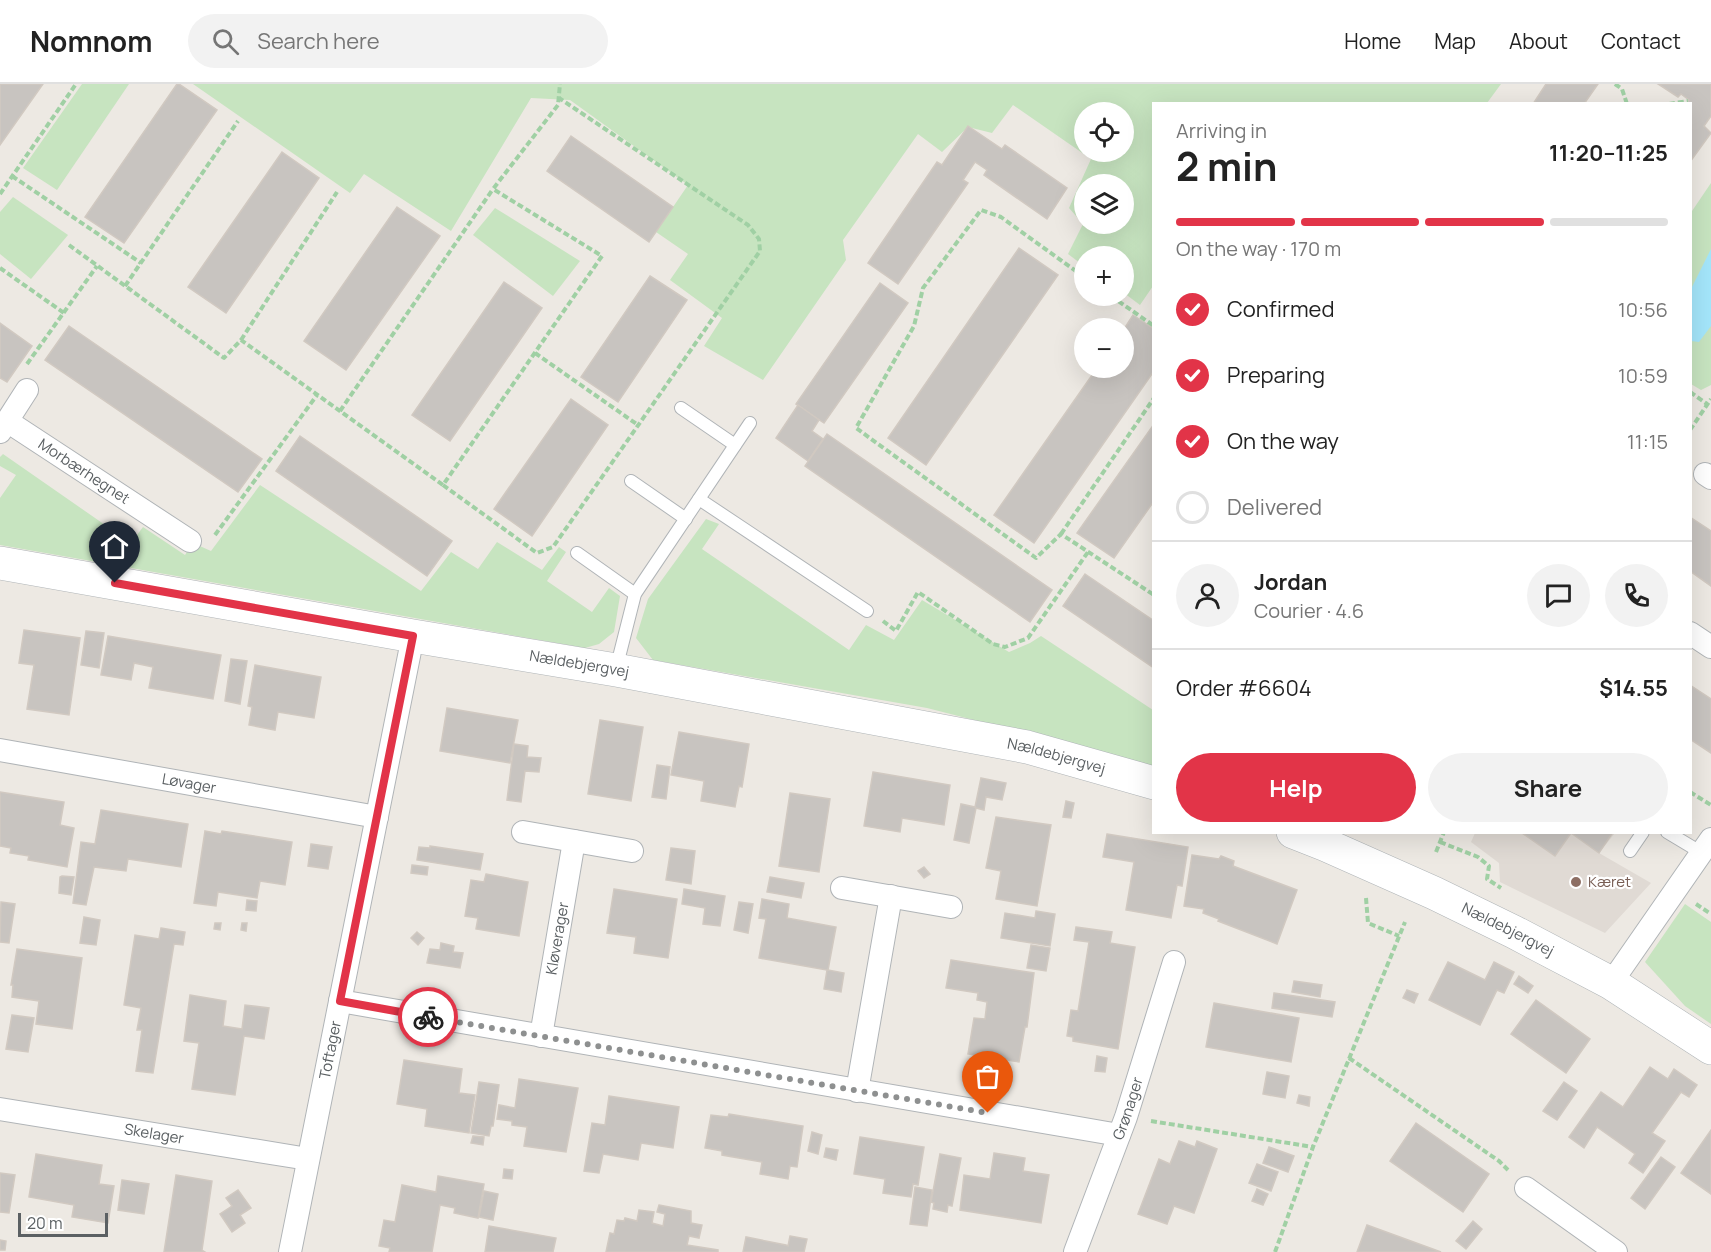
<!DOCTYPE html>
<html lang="en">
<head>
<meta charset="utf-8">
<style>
  :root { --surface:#fff; --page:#f2f2f2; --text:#222; --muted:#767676; --line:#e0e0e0; --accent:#e23448 }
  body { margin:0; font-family:Manrope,sans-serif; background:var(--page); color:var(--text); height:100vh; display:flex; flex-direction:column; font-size:22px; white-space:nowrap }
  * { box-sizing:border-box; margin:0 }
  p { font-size:20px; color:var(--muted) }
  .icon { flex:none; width:33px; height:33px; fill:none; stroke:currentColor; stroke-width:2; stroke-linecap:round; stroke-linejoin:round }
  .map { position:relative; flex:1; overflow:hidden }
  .panel { position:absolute; left:1152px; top:18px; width:540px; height:732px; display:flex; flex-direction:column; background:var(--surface); border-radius:0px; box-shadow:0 6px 24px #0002 }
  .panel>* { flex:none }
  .buttons { position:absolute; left:1074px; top:18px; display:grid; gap:12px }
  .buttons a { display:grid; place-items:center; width:60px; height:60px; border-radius:50%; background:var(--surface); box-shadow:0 6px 24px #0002; font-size:30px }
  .scale { position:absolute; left:18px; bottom:15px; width:90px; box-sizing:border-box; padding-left:6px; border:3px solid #5b6063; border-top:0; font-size:16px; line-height:21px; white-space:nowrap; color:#5b6063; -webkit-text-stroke:4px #fff; paint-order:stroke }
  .pin { position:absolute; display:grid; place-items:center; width:51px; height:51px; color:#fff; margin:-62px -26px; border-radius:50% 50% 50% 0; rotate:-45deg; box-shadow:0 0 6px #0007 }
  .pin .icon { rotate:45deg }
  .courier { position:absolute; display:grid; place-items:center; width:60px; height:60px; margin:-30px; border:4px solid #e23448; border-radius:50%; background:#fff; color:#222; box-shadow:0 2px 8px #0007 }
  .head em { font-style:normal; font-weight:700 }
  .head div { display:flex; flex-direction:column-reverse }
  .head { display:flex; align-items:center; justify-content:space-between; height:102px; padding:0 24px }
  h1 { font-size:39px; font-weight:700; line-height:45px }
  .bar { display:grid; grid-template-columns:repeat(4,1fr); gap:9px 6px; align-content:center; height:72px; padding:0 24px }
  .bar i { height:8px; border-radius:4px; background:var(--line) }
  .bar .active { background:var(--accent) }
  .bar p { grid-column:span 4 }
  .line { display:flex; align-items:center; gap:15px; padding:0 24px; border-top:2px solid var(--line) }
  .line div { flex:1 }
  .round { display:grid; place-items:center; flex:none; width:63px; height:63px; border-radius:32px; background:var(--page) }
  ol { padding:0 24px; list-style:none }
  li { display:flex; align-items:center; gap:18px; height:66px }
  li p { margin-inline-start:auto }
  li .icon { padding:6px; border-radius:50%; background:var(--accent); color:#fff; stroke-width:4 }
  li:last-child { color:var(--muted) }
  li i { width:33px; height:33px; border:3px solid var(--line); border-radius:50% }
  .cta { display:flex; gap:12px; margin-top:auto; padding:12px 24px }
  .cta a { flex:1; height:69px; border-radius:36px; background:var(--accent); color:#fff; font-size:24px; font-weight:700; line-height:69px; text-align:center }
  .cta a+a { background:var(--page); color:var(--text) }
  header { display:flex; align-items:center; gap:36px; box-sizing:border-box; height:84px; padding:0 30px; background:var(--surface); border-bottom:2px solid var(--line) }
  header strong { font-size:28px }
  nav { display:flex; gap:33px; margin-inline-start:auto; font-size:21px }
  .search { width:420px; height:54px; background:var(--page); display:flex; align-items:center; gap:15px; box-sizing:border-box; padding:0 21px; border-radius:33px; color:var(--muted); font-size:22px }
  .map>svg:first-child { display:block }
  .education { fill:#e0dad4 }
  .green { fill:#c7e4c0; fill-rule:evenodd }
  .water { fill:#a4e6fb }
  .building { fill:#c8c4c0; stroke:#d1c9c1; stroke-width:1.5 }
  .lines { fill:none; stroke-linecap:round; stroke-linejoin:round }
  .lane-casing { stroke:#b0b4b7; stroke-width:14 }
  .street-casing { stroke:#b0b4b7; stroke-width:24 }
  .secondary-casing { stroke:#afb4b7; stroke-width:34 }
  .path { stroke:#a0d0a4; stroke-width:4; stroke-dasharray:6 3; stroke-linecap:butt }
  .lane { stroke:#fff; stroke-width:12 }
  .street { stroke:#fff; stroke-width:22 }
  .secondary { stroke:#fff; stroke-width:33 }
  .done { stroke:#8e9090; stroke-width:6; stroke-dasharray:0 10.8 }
  .route { stroke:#e23448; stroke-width:8 }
  .education-dot { fill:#8d6e63; stroke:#fff; stroke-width:2 }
  .labels { text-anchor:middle; stroke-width:4.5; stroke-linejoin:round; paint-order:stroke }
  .street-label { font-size:15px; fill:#5b6063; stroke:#fff }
  .education-label { font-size:15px; fill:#785e54; stroke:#fff; text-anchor:start }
</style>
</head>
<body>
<header>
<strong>Nomnom</strong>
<div class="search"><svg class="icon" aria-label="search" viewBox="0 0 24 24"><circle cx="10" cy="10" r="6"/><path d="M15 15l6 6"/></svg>Search here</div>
<nav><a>Home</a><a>Map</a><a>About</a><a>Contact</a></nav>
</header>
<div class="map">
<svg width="1711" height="1168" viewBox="0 0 1711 1168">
  <rect width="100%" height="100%" fill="#ede9e3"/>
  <path class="education" d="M1475,749H1615L1599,769L1651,799L1605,849L1500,798L1499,779L1471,758Z"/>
  <g class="green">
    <path d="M82,0H129L57,106L23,84Z"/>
    <path d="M193,0H1501L1487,19L1154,20L1153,202L1140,221L1124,209V172H1084V182L1068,170L1083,140L1069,124L1091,75L1013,21L992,49L968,43L942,68L918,50L843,156L846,176L763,296L704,262L722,234L670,196L688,170L656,148L688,101L570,16L531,14L451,147L364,90L350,109ZM1084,28H1124V68H1084ZM1084,100H1124V140H1084Z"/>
    <path d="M1711,99V301L1701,306L1691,300L1690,130Z"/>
    <path d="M13,113L68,151L31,195L0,170V128Z"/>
    <path d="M495,124L580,177L553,212L473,151Z"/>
    <path d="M3,370L131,459L143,443L185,471L193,459L211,467L260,401L421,507L451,468L478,485L497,458L542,486L559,463L566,468L547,497L592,528L609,504L620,512L614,548L599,560L585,564L0,461V414L16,391L0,382V373Z"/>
    <path d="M706,435L719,440L702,465L849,566L866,541L894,556L922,516L1009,568L1030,559L1041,552L1153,626V682L927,624L653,576L636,554L648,515Z"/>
    <path d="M1685,820L1711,838V940L1685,922L1645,878Z"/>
  </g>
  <path class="water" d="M1711,165V242L1699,258L1691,257V205Z"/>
  <g class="building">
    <path d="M0,0H43L0,61Z"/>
    <path d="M177,0H179L217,26L124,159L85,133Z"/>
    <path d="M1546,0H1598L1584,20H1533Z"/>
    <path d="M1658,0H1711V32L1704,42L1711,49L1690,78V20H1687L1689,16L1681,10L1678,13Z"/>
    <path d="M968,42L1002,65L1005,61L1067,104L1047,135L984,91L987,86L975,78L963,96L968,99L898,200L868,179L937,78L942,81Z"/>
    <path d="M571,52L673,123L649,158L547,87Z"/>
    <path d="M282,68L319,94L226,229L188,203Z"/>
    <path d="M397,123L440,152L346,286L304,257Z"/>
    <path d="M1019,164L1058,191L926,381L888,354Z"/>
    <path d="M650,192L687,216L618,318L581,293Z"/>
    <path d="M504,198L542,224L450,357L412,331Z"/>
    <path d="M880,199L908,219L824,339L796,320Z"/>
    <path d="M1133,231L1154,245V287L1034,459L994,431L1097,284H1124V245Z"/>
    <path d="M0,239L32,262L7,298L0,294Z"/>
    <path d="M69,242L262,375L238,408L45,276Z"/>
    <path d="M571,315L608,341L532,452L494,425Z"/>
    <path d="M798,321L819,336L812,347L823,355L808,377L776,354Z"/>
    <path d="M1154,340V417L1114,474L1077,449Z"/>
    <path d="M827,350L1052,506L1030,538L805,382Z"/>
    <path d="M300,352L452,457L427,492L276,387Z"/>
    <path d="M1690,433L1711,447V502L1690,487Z"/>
    <path d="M1085,490L1154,537V584L1063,522Z"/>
    <path d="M24,546L80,554L69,631L27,625L34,581L19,579Z"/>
    <path d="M86,547L104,549L99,584L81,581Z"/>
    <path d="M108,552L221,571L213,615L149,604L153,583L134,579L131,596L101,591Z"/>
    <path d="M231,575L247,577L240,620L225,617Z"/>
    <path d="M255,581L321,593L314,634L278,628L275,646L249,641L252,623L248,622Z"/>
    <path d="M1690,601L1711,615V669L1690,655Z"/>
    <path d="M447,624L518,636L510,679L440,667Z"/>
    <path d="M600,636L643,643L631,717L588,710Z"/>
    <path d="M679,648L749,660L742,703L739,702L735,723L701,717L704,697L671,691Z"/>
    <path d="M514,660L528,662L527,673L541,674L539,688L525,687L521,718L507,716Z"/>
    <path d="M657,681L670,683L666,715L652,713Z"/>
    <path d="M873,688L950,701L944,741L902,734L900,748L864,742Z"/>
    <path d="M981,694L1006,699L1002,716L986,713L984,726L976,724L969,759L954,756L961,720L975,723Z"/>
    <path d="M0,708L64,718L60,741L74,744L67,783L28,776L29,772L10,769L11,764L0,762Z"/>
    <path d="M790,709L830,715L819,788L779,782Z"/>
    <path d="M1066,717L1074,719L1071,734L1063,733Z"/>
    <path d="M101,726L188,740L181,783L128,775L126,787L94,783L86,821L73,819L81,758L95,760Z"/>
    <path d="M996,733L1051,741L1037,822L996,815L1001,787L986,784Z"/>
    <path d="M205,747L221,750L222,747L292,758L285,801L260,797L257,814L218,808L216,822L194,819Z"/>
    <path d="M1613,748L1599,769L1571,749L1555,772L1522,749Z"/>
    <path d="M1107,750L1188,763L1182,802L1177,801L1171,834L1126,826L1134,778L1103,773Z"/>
    <path d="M311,760L332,763L328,785L308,782Z"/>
    <path d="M430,762L483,770L480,786L417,776L419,763L430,764Z"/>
    <path d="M671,764L695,767L691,800L666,796Z"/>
    <path d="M1192,771L1219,775L1221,772L1234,777L1233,782L1297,806L1277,860L1218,837L1219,835L1203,829L1204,825L1184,822Z"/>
    <path d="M412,781L428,783L427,791L411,789Z"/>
    <path d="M924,783L930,790L924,794L918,787Z"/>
    <path d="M486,790L528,798L519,852L476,845L478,834L465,832L471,796L484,798Z"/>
    <path d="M62,792L74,793L71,811L59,809L60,793Z"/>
    <path d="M770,793L804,799L801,814L767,808Z"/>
    <path d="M614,805L677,815L668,874L634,869L636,853L607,849Z"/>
    <path d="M684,805L725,812L720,842L703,840L705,824L682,820Z"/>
    <path d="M762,815L789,820L787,834L836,843L828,886L844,889L841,908L824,905L827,886L759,874L766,835L759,834Z"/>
    <path d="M247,816L257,817L256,827L246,826Z"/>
    <path d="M1,818L15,820L9,859L0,858Z"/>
    <path d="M739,818L753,820L748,849L734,846Z"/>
    <path d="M1036,827L1055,830L1050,862L1001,854L1005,829L1035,834Z"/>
    <path d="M84,833L100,836L96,861L80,859Z"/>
    <path d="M215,839H221L220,846L214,845Z"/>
    <path d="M242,839H247L246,847L241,846Z"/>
    <path d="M1076,843L1112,848L1110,859L1135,863L1118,965L1073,957V953L1067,952L1071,926L1078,927L1089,858L1074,856Z"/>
    <path d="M161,844L185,848L183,861L174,860L153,989L136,987L142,946H137L141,924L124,921L135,851L159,855Z"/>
    <path d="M417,848L424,854L418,861L411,854Z"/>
    <path d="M441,859L454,862L453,868L463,869L460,884L427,879L430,865L440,866Z"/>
    <path d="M1031,861L1050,864L1046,887L1027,884Z"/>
    <path d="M17,865L82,874L72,945L36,940L39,917L12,913L13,901H11Z"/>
    <path d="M951,876L1034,889L1027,943H1025L1019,978L968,970L974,934L985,935L987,918L977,916L978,909L946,904Z"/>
    <path d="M1448,878L1485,896L1494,878L1514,888L1504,909L1497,906L1480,941L1429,916Z"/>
    <path d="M1519,892L1533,902L1528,909L1514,900Z"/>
    <path d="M1294,897L1322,901L1320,913L1292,908Z"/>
    <path d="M1407,906L1418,910L1414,919L1403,914Z"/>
    <path d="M1274,909L1335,918L1332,933L1272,924Z"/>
    <path d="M190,911L226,917L223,942L242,945L245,921L269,924L264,955L244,952L235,1011L192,1005L199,959L184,957Z"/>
    <path d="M1536,916L1590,955L1566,989L1511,950Z"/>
    <path d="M1214,919L1299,934L1291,978L1206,963Z"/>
    <path d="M12,931L34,934L28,968L6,965Z"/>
    <path d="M1097,972L1107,974L1105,988L1095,987Z"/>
    <path d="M404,976L462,985L459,1009L475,1011L469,1049L425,1042L427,1025L397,1020Z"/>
    <path d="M1650,983L1668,995L1674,985L1697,1001L1689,1013L1681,1008L1652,1049L1665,1057L1643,1089L1629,1079L1635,1070L1597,1043L1584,1064L1569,1053L1601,1008L1623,1023Z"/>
    <path d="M1267,988L1289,992L1285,1014L1263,1010Z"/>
    <path d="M519,995L578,1004L566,1068L524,1062L527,1043L512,1041V1037L497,1035L499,1021L515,1024Z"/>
    <path d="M479,998L499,1001L493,1042H491L489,1052L471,1049Z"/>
    <path d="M1564,998L1577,1007L1557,1036L1543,1027Z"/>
    <path d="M1299,1011L1310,1013L1309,1022L1297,1019Z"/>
    <path d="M609,1012L679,1023L673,1064L641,1059L638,1076L603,1070L599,1089L584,1087L592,1039L605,1041Z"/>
    <path d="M729,1030L803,1042L797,1083L790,1082L788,1095L760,1090L762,1078L722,1071V1067L705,1064L711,1031L728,1033Z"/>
    <path d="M1416,1039L1489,1090L1463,1128L1390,1077Z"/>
    <path d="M1711,1046V1110L1681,1089Z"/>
    <path d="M812,1048L822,1051L818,1070L808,1067Z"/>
    <path d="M473,1052L484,1053L483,1061L471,1059Z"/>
    <path d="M860,1053L924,1063L918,1101L913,1100L911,1113L883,1109L885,1095L854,1090Z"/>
    <path d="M1179,1057L1195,1063L1197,1057L1217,1065L1194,1129L1174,1122L1167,1140L1138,1130L1159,1075L1170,1080Z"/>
    <path d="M1269,1063L1294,1072L1288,1088L1263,1079Z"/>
    <path d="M826,1064L838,1066L836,1076L824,1073Z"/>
    <path d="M994,1069L1025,1074L1023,1087L1049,1091L1041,1139L960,1126L964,1091L990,1095Z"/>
    <path d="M36,1070L102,1081L99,1100L114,1102L108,1139L72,1133L74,1121L29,1113Z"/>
    <path d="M940,1070L961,1074L952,1122L948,1121L947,1128L933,1125L934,1119L931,1118Z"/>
    <path d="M1661,1073L1675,1083L1645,1125L1631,1114Z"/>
    <path d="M1257,1080L1278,1088L1271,1107L1249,1099Z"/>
    <path d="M504,1085L513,1086L512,1095L503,1094Z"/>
    <path d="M0,1089L15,1091L9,1129L0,1128Z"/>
    <path d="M176,1091L212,1097L202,1166L205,1168H164Z"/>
    <path d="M438,1092L484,1100L478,1134L454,1129L455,1124L440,1121L432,1168H389L390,1164L379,1162L384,1136L395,1138L402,1101L436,1108Z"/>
    <path d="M122,1096L149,1100L144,1130L118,1126Z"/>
    <path d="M915,1103L932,1106L927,1142L910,1140Z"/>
    <path d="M1257,1105L1268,1110L1263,1121L1252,1117Z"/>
    <path d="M238,1106L251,1124L240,1131L245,1139L232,1148L220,1130L232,1122L226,1114Z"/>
    <path d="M484,1107L498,1110L493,1136L479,1133Z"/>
    <path d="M659,1121L691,1127V1139L702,1141L699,1154L689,1152L687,1161L718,1166V1168H606L610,1149L614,1150L617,1136L624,1137L625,1134L637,1137L639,1126L654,1128L652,1139L663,1142L665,1130L657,1128Z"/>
    <path d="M1473,1137L1482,1145L1466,1165L1456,1157Z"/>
    <path d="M1367,1141L1441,1168H1357Z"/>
    <path d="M489,1142L556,1154L553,1168H485Z"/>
    <path d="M790,1152L807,1155L804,1168H743L746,1153L786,1161L788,1162Z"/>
    <path d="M0,1156L6,1157L5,1166H0Z"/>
  </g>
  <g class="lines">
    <defs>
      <g id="lane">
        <path d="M681,324L735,361"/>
        <path d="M631,397L686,435"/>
        <path d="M699,415L867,527"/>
        <path d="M577,469L635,510"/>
        <path d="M616,585L635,510L750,339"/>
        <path d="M1667,748L1702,769"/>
        <path d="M1630,767L1643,748"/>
      </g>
      <g id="street">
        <path id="s1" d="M7,337L190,457"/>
        <path d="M0,348L27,306"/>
        <path d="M1705,390L1711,394"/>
        <path d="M1690,549L1711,563"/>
        <path id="s2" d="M0,666L377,733"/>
        <path d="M523,748L632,767"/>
        <path d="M842,804L951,823"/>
        <path d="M1611,899L1711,755"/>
        <path d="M340,917L1119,1051"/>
        <path id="s3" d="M541,952L574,757"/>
        <path d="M857,1007L891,812"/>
        <path id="s4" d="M0,1025L308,1075"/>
        <path d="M1526,1104L1616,1168"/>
        <path id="s5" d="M290,1168L413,552"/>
        <path id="s6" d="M1075,1168L1126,1033L1174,878"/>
      </g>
      <g id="secondary">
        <path id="s7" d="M0,479L413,552L616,586L1027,663L1154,699"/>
        <path id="s8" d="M1293,748L1326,761L1434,809L1514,848L1611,899L1711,964"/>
      </g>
    </defs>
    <use href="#lane" class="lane-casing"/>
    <use href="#street" class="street-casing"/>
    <use href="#secondary" class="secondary-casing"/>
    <g class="path">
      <path d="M1615,0L1622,5L1627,20"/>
      <path d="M1669,20L1688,17"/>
      <path d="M12,92L141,179"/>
      <path d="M0,110L76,0"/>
      <path d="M69,161L224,274L241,256L443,401L602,172L493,105L558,21L560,0"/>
      <path d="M0,184L64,229"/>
      <path d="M1084,193L1001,133L981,126L923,204L914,242L856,344L1036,474L1061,450L1154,511"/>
      <path d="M125,202L238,37"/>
      <path d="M1111,212L1154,242"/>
      <path d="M241,256L337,108"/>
      <path d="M535,269L638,341"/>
      <path d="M27,280L97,182"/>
      <path d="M1690,308L1707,320"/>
      <path d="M340,327L493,105"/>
      <path d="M1690,346L1711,315"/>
      <path d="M443,401L537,469L553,463L760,167L759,155L748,141L559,14"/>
      <path d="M1061,450L1154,314"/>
      <path d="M215,451L317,311"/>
      <path d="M883,537L896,547L918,508L993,560L1005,563L1028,554L1088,468"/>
      <path d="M1690,708L1711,721"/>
      <path d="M1440,758L1478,773L1489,782L1487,795L1501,804"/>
      <path d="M1436,768L1444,748"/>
      <path d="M1366,814L1368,839L1399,852"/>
      <path d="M1696,820L1711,830"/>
      <path d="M1349,974L1499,1077L1508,1086"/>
      <path d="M1151,1037L1313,1063"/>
      <path d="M1275,1168L1313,1063L1405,838"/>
    </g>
    <use href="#lane" class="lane"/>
    <use href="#street" class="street"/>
    <use href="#secondary" class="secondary"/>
  </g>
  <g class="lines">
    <path class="done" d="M428,933L988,1029"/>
    <path class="route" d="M115,499L413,552L340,917L428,933"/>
  </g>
  <circle class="education-dot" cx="1576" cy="798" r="6"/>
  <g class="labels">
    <g class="street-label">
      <text dy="5" stroke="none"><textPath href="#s1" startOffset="92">Morbærhegnet</textPath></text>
      <text dy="5" stroke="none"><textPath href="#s7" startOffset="588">Nældebjergvej</textPath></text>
      <text dy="5" stroke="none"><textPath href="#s7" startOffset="1074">Nældebjergvej</textPath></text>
      <text dy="5" stroke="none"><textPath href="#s2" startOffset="192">Løvager</textPath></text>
      <text dy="5" stroke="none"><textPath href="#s8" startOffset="236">Nældebjergvej</textPath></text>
      <text dy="5" stroke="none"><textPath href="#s3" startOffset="99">Kløverager</textPath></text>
      <text dy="5" stroke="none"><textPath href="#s5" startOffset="206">Toftager</textPath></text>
      <text dy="5" stroke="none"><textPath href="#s6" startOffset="153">Grønager</textPath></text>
      <text dy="5" stroke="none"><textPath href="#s4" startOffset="156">Skelager</textPath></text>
    </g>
    <g class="education-label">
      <text x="1588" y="803">Kæret</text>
    </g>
  </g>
</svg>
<div class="buttons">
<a><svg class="icon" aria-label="locate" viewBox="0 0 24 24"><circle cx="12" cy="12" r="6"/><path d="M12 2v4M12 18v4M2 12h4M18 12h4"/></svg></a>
<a><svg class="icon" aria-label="layers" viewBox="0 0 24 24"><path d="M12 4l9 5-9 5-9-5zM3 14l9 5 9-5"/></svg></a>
<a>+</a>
<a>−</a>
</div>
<div class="scale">20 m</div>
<div class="pin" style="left:988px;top:1029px;background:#ea580c"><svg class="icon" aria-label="bag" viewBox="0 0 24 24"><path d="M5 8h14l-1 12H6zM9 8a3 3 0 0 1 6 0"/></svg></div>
<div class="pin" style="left:115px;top:499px;background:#1f2937"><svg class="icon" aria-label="home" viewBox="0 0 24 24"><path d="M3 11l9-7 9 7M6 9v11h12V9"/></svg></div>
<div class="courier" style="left:428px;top:933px"><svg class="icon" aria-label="bike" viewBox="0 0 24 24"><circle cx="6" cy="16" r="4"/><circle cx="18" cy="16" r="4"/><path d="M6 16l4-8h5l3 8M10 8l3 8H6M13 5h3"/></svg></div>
<section class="panel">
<div class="head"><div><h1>2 min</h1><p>Arriving in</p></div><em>11:20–11:25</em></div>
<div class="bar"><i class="active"></i><i class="active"></i><i class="active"></i><i></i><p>On the way · 170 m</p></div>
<ol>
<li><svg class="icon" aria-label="check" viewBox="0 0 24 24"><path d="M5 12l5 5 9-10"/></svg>Confirmed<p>10:56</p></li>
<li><svg class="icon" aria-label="check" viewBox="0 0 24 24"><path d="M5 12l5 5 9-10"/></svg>Preparing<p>10:59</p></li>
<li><svg class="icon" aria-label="check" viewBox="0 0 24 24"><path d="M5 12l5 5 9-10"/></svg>On the way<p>11:15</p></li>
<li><i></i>Delivered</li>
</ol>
<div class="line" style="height:108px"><a class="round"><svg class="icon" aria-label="person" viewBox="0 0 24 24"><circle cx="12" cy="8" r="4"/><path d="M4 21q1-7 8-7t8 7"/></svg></a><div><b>Jordan</b><p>Courier · 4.6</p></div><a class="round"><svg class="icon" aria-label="chat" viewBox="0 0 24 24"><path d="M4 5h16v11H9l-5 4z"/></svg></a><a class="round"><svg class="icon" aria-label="phone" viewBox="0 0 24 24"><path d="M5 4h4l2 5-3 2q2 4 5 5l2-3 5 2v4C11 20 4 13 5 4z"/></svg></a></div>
<div class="line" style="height:78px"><div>Order #6604</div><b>$14.55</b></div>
<div class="cta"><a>Help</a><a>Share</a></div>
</section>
</div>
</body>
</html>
